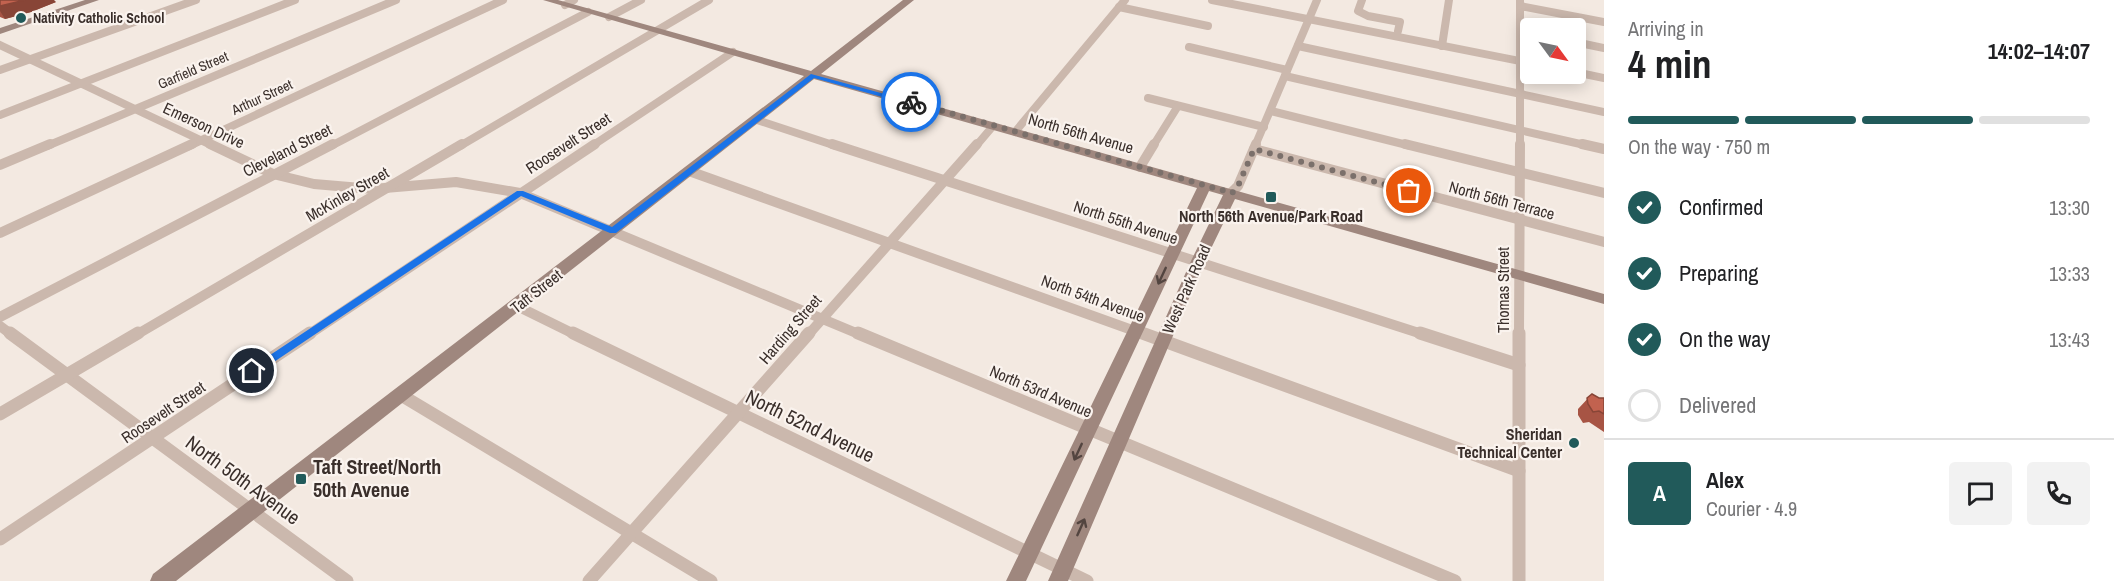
<!DOCTYPE html>
<html lang="en">
<head>
<meta charset="utf-8">
<style>
  :root { --surface:#fff; --page:#f2f2f2; --text:#202124; --muted:#757577; --line:#e0e0e0; --accent:#215a5a }
  body { margin:0; font-family:"Archivo Narrow",sans-serif; background:var(--page); color:var(--text); height:100vh; display:flex; flex-direction:column; font-size:22px; white-space:nowrap }
  * { box-sizing:border-box; margin:0 }
  p { font-size:20px; color:var(--muted) }
  .icon { flex:none; width:33px; height:33px; fill:none; stroke:currentColor; stroke-width:2; stroke-linecap:round; stroke-linejoin:round }
  .map { position:relative; flex:1; overflow:hidden }
  .sheet { display:flex; flex-direction:column; background:var(--surface); width:510px }
  .sheet>* { flex:none }
  .needle { width:39px; rotate:123deg }
  .tools { position:absolute; left:1520px; top:18px; display:grid; gap:12px }
  .tools a { display:grid; place-items:center; width:66px; height:66px; border-radius:6px; background:var(--surface); box-shadow:0 3px 15px #0003; font-size:30px }
  .pin { position:absolute; display:grid; place-items:center; width:51px; height:51px; color:#fff; margin:-26px; border:3px solid #fff; border-radius:50%; box-shadow:0 2px 6px #0007 }
  .courier { position:absolute; display:grid; place-items:center; width:60px; height:60px; margin:-30px; border:4px solid #1a73e8; border-radius:50%; background:#fff; color:#222; box-shadow:0 2px 8px #0007 }
  .summary em { font-style:normal; font-weight:700 }
  .summary div { display:flex; flex-direction:column-reverse }
  .summary { display:flex; align-items:center; justify-content:space-between; height:102px; padding:0 24px }
  h1 { font-size:39px; font-weight:700; line-height:45px }
  .bar { display:grid; grid-template-columns:repeat(4,1fr); gap:9px 6px; align-content:center; height:72px; padding:0 24px }
  .bar i { height:8px; border-radius:4px; background:var(--line) }
  .bar .on { background:var(--accent) }
  .bar p { grid-column:span 4 }
  .line { display:flex; align-items:center; gap:15px; padding:0 24px; border-top:2px solid var(--line) }
  .line div { flex:1 }
  .round { display:grid; place-items:center; flex:none; width:63px; height:63px; border-radius:6px; background:var(--page) }
  ol { padding:0 24px; list-style:none }
  li { display:flex; align-items:center; gap:18px; height:66px }
  li p { margin-inline-start:auto }
  li .icon { padding:6px; border-radius:50%; background:var(--accent); color:#fff; stroke-width:4 }
  li:last-child { color:var(--muted) }
  li i { width:33px; height:33px; border:3px solid var(--line); border-radius:50% }
  main { display:flex; flex:1; min-height:0 }
  .map>svg:first-child { display:block }
  .lines { fill:none; stroke-linecap:round; stroke-linejoin:round }
  .street-far2 { stroke:#cbb8ad; stroke-width:8 }
  .street-far1 { stroke:#cbb8ad; stroke-width:10 }
  .street { stroke:#cbb8ad; stroke-width:13 }
  .secondary { fill:#9f877e; fill-rule:evenodd }
  .wall { fill:#a75444 }
  .shaded-wall { fill:#884537 }
  .building { fill:#c2624f; stroke:#884537; stroke-width:1.5 }
  .oneway { stroke:#534540 }
  .route { fill:#1a73e8 }
  .done { stroke:#7b706b; stroke-width:6; stroke-dasharray:0 10.8 }
  .poi-dot { fill:#215a5a; stroke:#faf3ee; stroke-width:2 }
  .labels { text-anchor:middle; stroke-width:4.5; stroke-linejoin:round; paint-order:stroke }
  .far-poi-label { font-size:14px; font-weight:bold; fill:#3a2f2b; stroke:#faf3ee; text-anchor:start }
  .far-street-label { font-size:14px; fill:#3a2f2b; stroke:#faf3ee }
  .street-label { font-size:16px; fill:#3a2f2b; stroke:#faf3ee }
  .poi-label { font-size:16px; font-weight:bold; fill:#3a2f2b; stroke:#faf3ee }
  .near-street-label { font-size:20px; fill:#3a2f2b; stroke:#faf3ee }
  .near-poi-label { font-size:20px; font-weight:bold; fill:#3a2f2b; stroke:#faf3ee; text-anchor:start }
</style>
</head>
<body>
<main>
<div class="map">
<svg width="1604" height="581" viewBox="0 0 1604 581">
  <rect width="100%" height="100%" fill="#f3e9e1"/>
  <g class="lines">
    <g class="street-far2">
      <path d="M1212,0L1530,63"/>
      <path d="M1362,0L1358,11L1368,16L1400,22L1398,31"/>
      <path d="M565,5L574,0"/>
      <path d="M1520,6L1604,22"/>
      <path d="M1119,7L1208,26"/>
      <path d="M609,17L641,0"/>
      <path d="M1575,42L1604,48"/>
      <path d="M0,45L213,146"/>
      <path d="M1298,46L1604,112"/>
      <path d="M1442,46L1449,0"/>
      <path d="M1189,47L1287,70"/>
      <path d="M0,70L196,0"/>
      <path d="M1575,72L1604,78"/>
      <path d="M1285,76L1589,146"/>
      <path d="M1148,98L1264,127"/>
      <path d="M1271,111L1411,146"/>
      <path d="M0,115L295,0"/>
      <path d="M757,120L836,146"/>
      <path d="M1015,132L1125,0"/>
      <path d="M47,146L396,0"/>
      <path d="M189,146L503,0"/>
      <path d="M331,146L588,12"/>
      <path d="M460,146L709,0"/>
      <path d="M592,146L733,52"/>
      <path d="M976,146L993,126"/>
      <path d="M1153,146L1178,106"/>
      <path d="M1255,146L1317,0"/>
      <path d="M1520,146V0"/>
    </g>
    <g class="street-far1">
      <path d="M210,144L273,174L314,184L373,189L456,182L520,193L861,335"/>
      <path d="M832,144L1425,335"/>
      <path d="M1405,144L1604,193"/>
      <path d="M1582,144L1604,149"/>
      <path d="M1254,149L1604,242"/>
      <path d="M0,165L50,144"/>
      <path d="M1140,167L1154,144"/>
      <path d="M689,171L1146,335"/>
      <path d="M1231,193L1238,186L1256,144"/>
      <path d="M0,233L192,144"/>
      <path d="M517,306L576,335"/>
      <path d="M0,317L333,144"/>
      <path d="M0,326L12,335"/>
      <path d="M136,335L462,144"/>
      <path d="M308,335L595,144"/>
      <path d="M808,335L977,144"/>
      <path d="M1519,335L1520,144"/>
    </g>
    <g class="street">
      <path d="M10,333L347,581"/>
      <path d="M573,333L1087,581"/>
      <path d="M858,333L1455,581"/>
      <path d="M1142,333L1519,471"/>
      <path d="M1420,333L1519,365"/>
      <path d="M401,395L711,581"/>
      <path d="M0,414L138,333"/>
      <path d="M0,539L310,333"/>
      <path d="M589,581L809,333"/>
      <path d="M1519,581V333"/>
    </g>
    <g class="secondary">
      <path d="M85,0H99L0,34V28Z"/>
      <path d="M543,0H558L811,71L903,0H914L821,74L1604,294V304L1235,199L1205,261L1068,581H1048L1191,261L1223,195L1209,191L1026,581H1006L1197,188L814,79L176,581H150L153,574L804,76Z"/>
    </g>
  </g>
  <g class="wall">
    <path d="M0,0L56,2L31,12L5,19L0,17Z"/>
    <path d="M1592,394L1599,398H1604V432L1589,422L1583,423L1578,415V409Z"/>
  </g>
  <path class="shaded-wall" d="M25,0H54L56,2L31,12L5,19L0,11V6Z"/>
  <g class="building">
    <path d="M0,0H25L0,6Z"/>
    <path d="M1592,394L1599,398H1604V414L1599,411L1593,412L1588,404L1587,398Z"/>
  </g>
  <defs><path id="oneway-shaft" d="M-6 0H5M1.5-3L5.5 0L1.5 3" fill="none" stroke-width="1.6" stroke-linecap="round" stroke-linejoin="round" transform="scale(1.5)"/></defs>
  <g class="oneway">
    <use href="#oneway-shaft" transform="translate(1162 276) rotate(115)"/>
    <use href="#oneway-shaft" transform="translate(1078 452) rotate(115)"/>
    <use href="#oneway-shaft" transform="translate(1081 527) rotate(-66)"/>
  </g>
  <path class="route" d="M811,74L914,102L911,105L814,78L616,233H610L521,196L256,374L252,375L246,371L517,191H523L612,227Z"/>
  <g class="lines">
    <path class="done" d="M911,102L1232,193L1238,186L1254,149L1409,191"/>
  </g>
  <g class="poi-dot">
    <circle cx="21" cy="18" r="6"/>
    <rect x="1265" y="191" width="12" height="12" rx="3"/>
    <circle cx="1574" cy="443" r="6"/>
    <rect x="295" y="473" width="12" height="12" rx="3"/>
  </g>
  <g class="labels">
    <g class="far-poi-label">
      <text x="33" y="23">Nativity Catholic School</text>
    </g>
    <g class="far-street-label">
      <text transform="translate(193 70) rotate(-23)" y="5">Garfield Street</text>
      <text transform="translate(262 97) rotate(-25)" y="5">Arthur Street</text>
    </g>
    <g class="street-label">
      <text transform="translate(204 125) rotate(25)" y="6">Emerson Drive</text>
      <text transform="translate(1081 133) rotate(16)" y="6">North 56th Avenue</text>
      <text transform="translate(568 143) rotate(-33)" y="6">Roosevelt Street</text>
      <text transform="translate(287 150) rotate(-27)" y="6">Cleveland Street</text>
      <text transform="translate(347 194) rotate(-30)" y="6">McKinley Street</text>
      <text transform="translate(1502 200) rotate(15)" y="6">North 56th Terrace</text>
      <text transform="translate(1126 222) rotate(18)" y="6">North 55th Avenue</text>
      <text transform="translate(1186 289) rotate(-66)" y="6">West Park Road</text>
      <text transform="translate(1503 290) rotate(-90)" y="6">Thomas Street</text>
      <text transform="translate(536 291) rotate(-38)" y="6">Taft Street</text>
      <text transform="translate(1093 298) rotate(20)" y="6">North 54th Avenue</text>
      <text transform="translate(790 329) rotate(-49)" y="6">Harding Street</text>
      <text transform="translate(1041 391) rotate(23)" y="6">North 53rd Avenue</text>
      <text transform="translate(163 412) rotate(-34)" y="6">Roosevelt Street</text>
    </g>
    <g class="poi-label">
      <text x="1271" y="222">North 56th Avenue/Park Road</text>
      <text x="1562" y="440" text-anchor="end">Sheridan<tspan x="1562" dy="18">Technical Center</tspan></text>
    </g>
    <g class="near-street-label">
      <text transform="translate(810 426) rotate(26)" y="7">North 52nd Avenue</text>
      <text transform="translate(243 480) rotate(36)" y="7">North 50th Avenue</text>
    </g>
    <g class="near-poi-label">
      <text x="313" y="474">Taft Street/North<tspan x="313" dy="23">50th Avenue</tspan></text>
    </g>
  </g>
</svg>
<div class="tools">
<a><svg class="needle" viewBox="-14 -14 28 28"><path d="M0-13l5 13h-10z" fill="#e53935"/><path d="M0 13l5-13h-10z" fill="#757577"/></svg></a>
</div>
<div class="pin" style="left:1409px;top:191px;background:#ea580c"><svg class="icon" aria-label="bag" viewBox="0 0 24 24"><path d="M5 8h14l-1 12H6zM9 8a3 3 0 0 1 6 0"/></svg></div>
<div class="pin" style="left:252px;top:371px;background:#1f2937"><svg class="icon" aria-label="home" viewBox="0 0 24 24"><path d="M3 11l9-7 9 7M6 9v11h12V9"/></svg></div>
<div class="courier" style="left:911px;top:102px"><svg class="icon" aria-label="bike" viewBox="0 0 24 24"><circle cx="6" cy="16" r="4"/><circle cx="18" cy="16" r="4"/><path d="M6 16l4-8h5l3 8M10 8l3 8H6M13 5h3"/></svg></div>
</div>
<section class="sheet">
<div class="summary"><div><h1>4 min</h1><p>Arriving in</p></div><em>14:02–14:07</em></div>
<div class="bar"><i class="on"></i><i class="on"></i><i class="on"></i><i></i><p>On the way · 750 m</p></div>
<ol>
<li><svg class="icon" aria-label="check" viewBox="0 0 24 24"><path d="M5 12l5 5 9-10"/></svg>Confirmed<p>13:30</p></li>
<li><svg class="icon" aria-label="check" viewBox="0 0 24 24"><path d="M5 12l5 5 9-10"/></svg>Preparing<p>13:33</p></li>
<li><svg class="icon" aria-label="check" viewBox="0 0 24 24"><path d="M5 12l5 5 9-10"/></svg>On the way<p>13:43</p></li>
<li><i></i>Delivered</li>
</ol>
<div class="line" style="height:108px"><b class="round" style="background:var(--accent);color:#fff">A</b><div><b>Alex</b><p>Courier · 4.9</p></div><a class="round"><svg class="icon" aria-label="chat" viewBox="0 0 24 24"><path d="M4 5h16v11H9l-5 4z"/></svg></a><a class="round"><svg class="icon" aria-label="phone" viewBox="0 0 24 24"><path d="M5 4h4l2 5-3 2q2 4 5 5l2-3 5 2v4C11 20 4 13 5 4z"/></svg></a></div>
</section>
</main>
</body>
</html>
